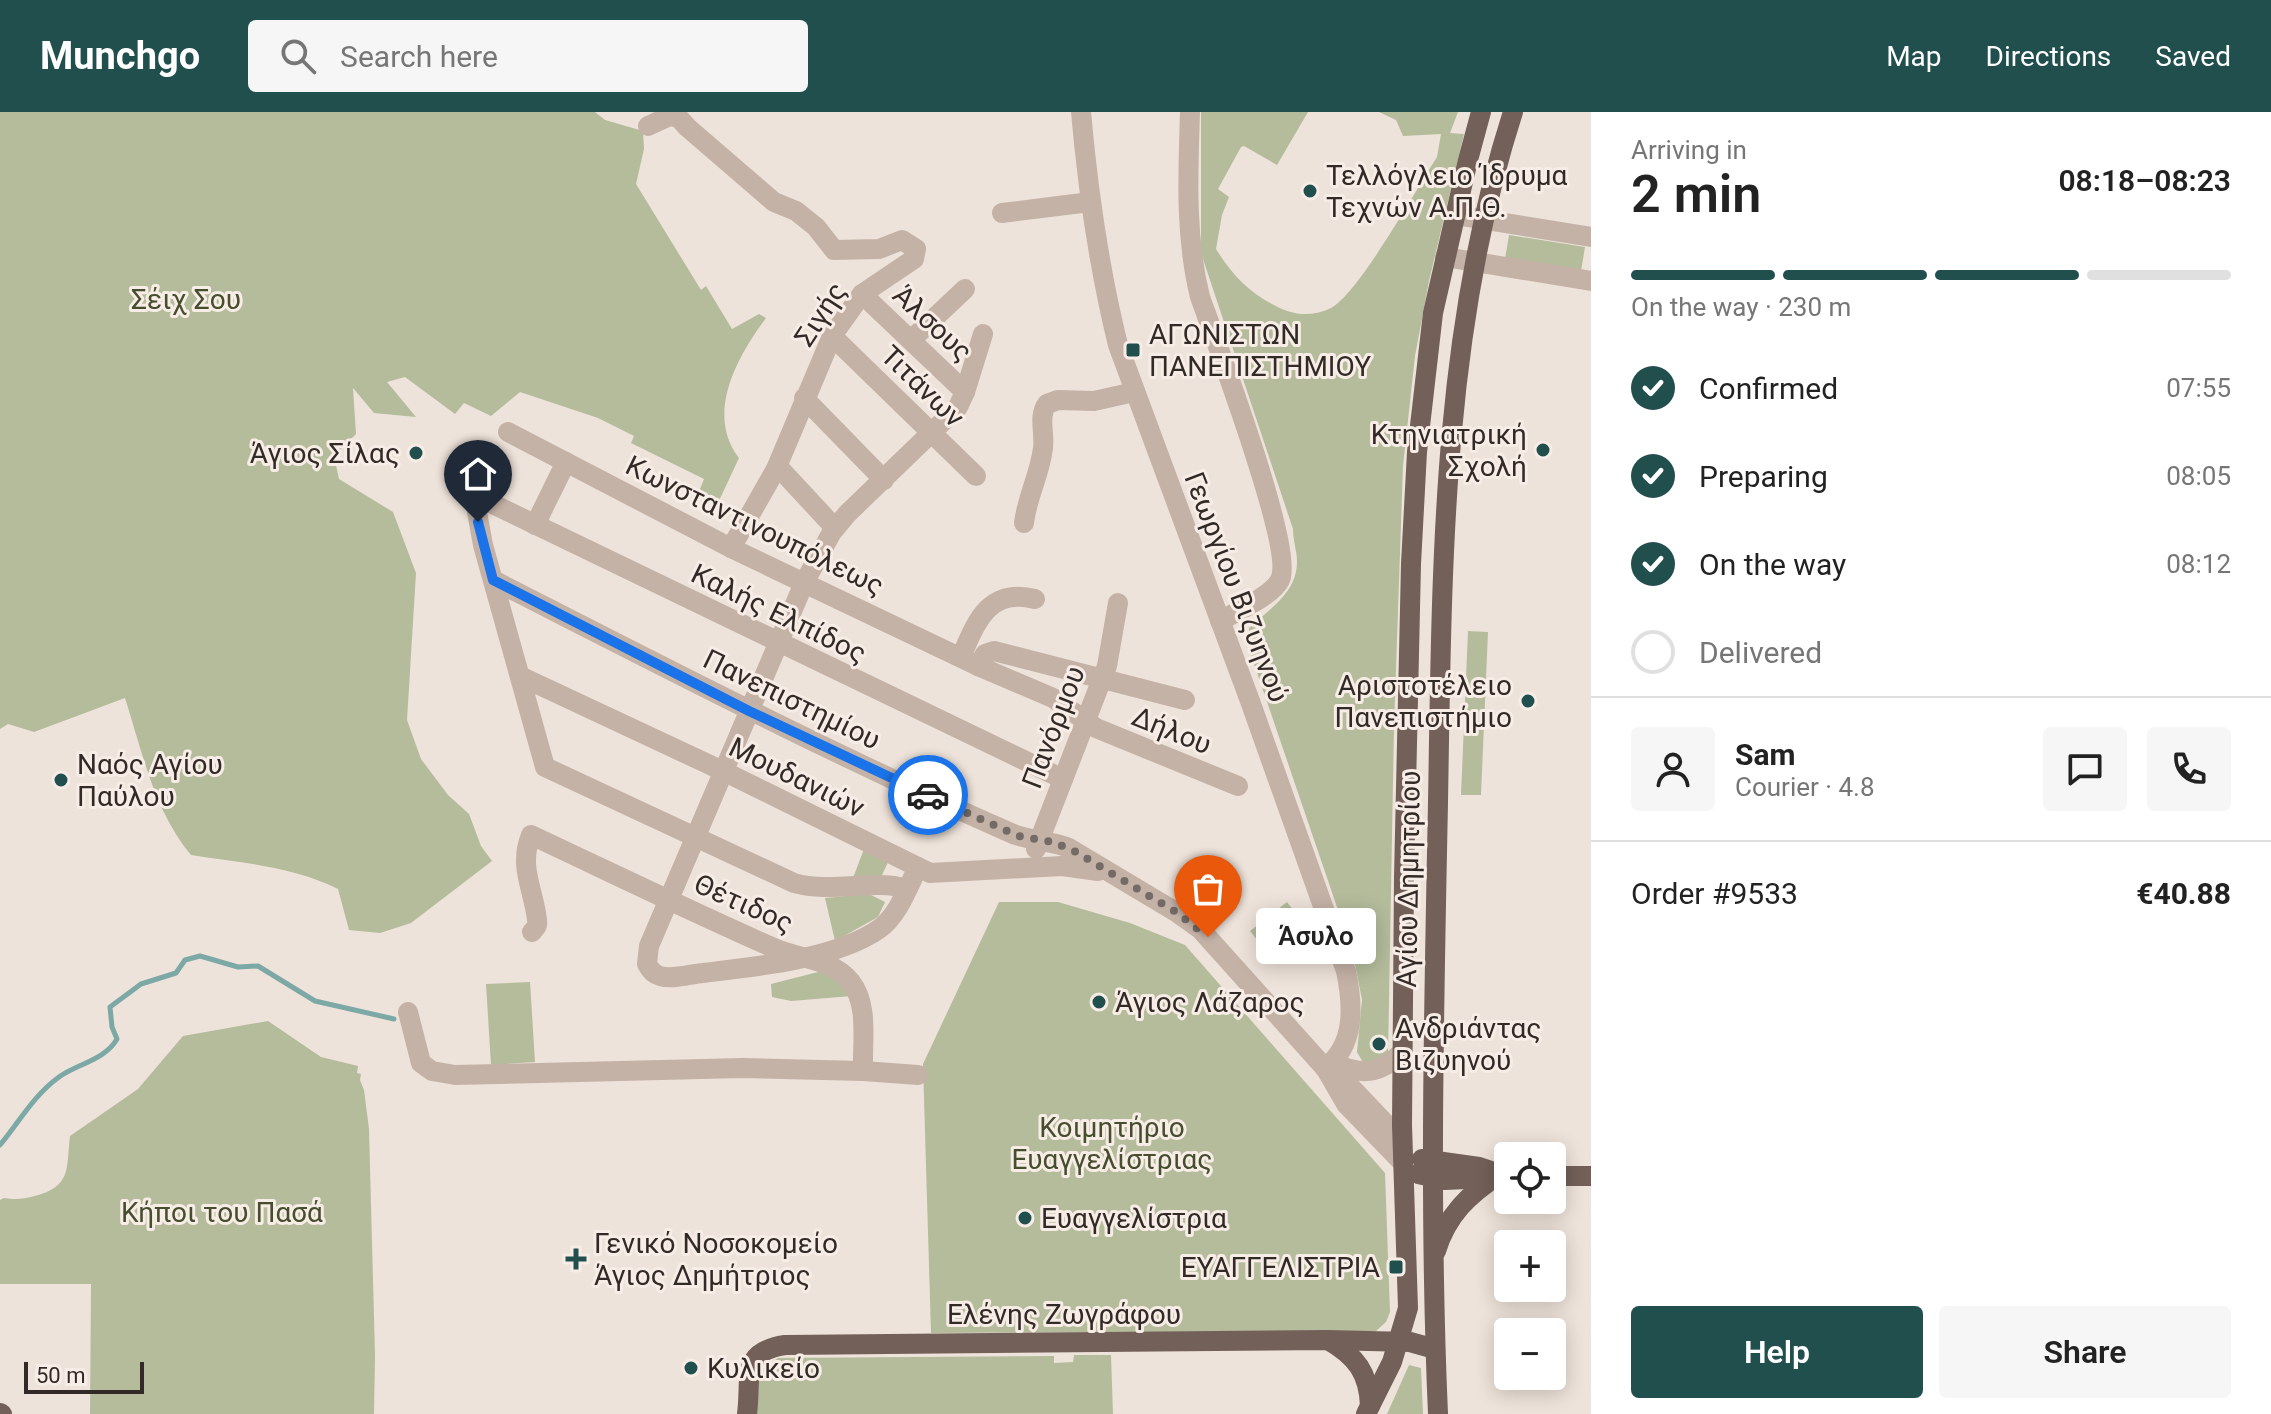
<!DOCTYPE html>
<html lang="en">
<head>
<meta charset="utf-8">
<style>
  :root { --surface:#fff; --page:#f6f6f6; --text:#222; --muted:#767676; --line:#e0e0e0; --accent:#214f4e }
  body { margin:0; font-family:Roboto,sans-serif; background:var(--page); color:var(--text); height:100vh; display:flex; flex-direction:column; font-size:30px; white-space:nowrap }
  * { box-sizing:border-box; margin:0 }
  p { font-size:26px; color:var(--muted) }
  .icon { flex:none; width:44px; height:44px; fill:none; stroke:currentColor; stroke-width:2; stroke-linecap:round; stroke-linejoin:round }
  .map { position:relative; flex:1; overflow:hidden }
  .sheet { display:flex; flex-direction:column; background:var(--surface); width:680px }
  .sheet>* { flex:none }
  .fabs { position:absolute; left:1494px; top:1030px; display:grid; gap:16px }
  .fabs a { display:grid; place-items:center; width:72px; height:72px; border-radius:8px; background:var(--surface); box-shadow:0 4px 20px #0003; font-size:40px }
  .scale { position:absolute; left:24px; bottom:20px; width:120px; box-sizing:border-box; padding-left:8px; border:4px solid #322a27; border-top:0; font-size:22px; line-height:28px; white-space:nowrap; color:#322a27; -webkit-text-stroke:6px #f7ede6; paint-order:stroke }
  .pin { position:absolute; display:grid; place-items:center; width:68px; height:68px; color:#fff; margin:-82px -34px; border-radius:50% 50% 50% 0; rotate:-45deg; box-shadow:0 0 8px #0007 }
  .pin .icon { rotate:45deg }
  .courier { position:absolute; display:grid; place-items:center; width:80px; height:80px; margin:-40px; border:6px solid #1a73e8; border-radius:50%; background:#fff; color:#222; box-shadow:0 2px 10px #0007 }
  .bubble { position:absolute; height:56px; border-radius:8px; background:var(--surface); box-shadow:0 4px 20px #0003; font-size:26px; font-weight:600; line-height:56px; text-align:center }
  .summary em { font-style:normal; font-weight:600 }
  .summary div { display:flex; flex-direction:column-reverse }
  .summary { display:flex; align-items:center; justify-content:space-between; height:136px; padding:0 40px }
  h1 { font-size:52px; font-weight:600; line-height:60px }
  .bar { display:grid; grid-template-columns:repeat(4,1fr); gap:12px 8px; align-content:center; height:96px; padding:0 40px }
  .bar i { height:10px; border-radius:6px; background:var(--line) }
  .bar .active { background:var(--accent) }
  .bar p { grid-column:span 4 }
  .line { display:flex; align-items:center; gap:20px; padding:0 40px; border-top:2px solid var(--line) }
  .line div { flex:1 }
  .round { display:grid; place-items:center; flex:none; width:84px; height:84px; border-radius:8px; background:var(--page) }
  ol { padding:0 40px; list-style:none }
  li { display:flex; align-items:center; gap:24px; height:88px }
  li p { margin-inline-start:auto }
  li .icon { padding:8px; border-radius:50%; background:var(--accent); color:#fff; stroke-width:4 }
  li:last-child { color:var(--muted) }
  li i { width:44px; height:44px; border:4px solid var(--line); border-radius:50% }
  .primary-button { display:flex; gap:16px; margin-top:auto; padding:16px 40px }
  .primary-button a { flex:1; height:92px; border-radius:8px; background:var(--accent); color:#fff; font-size:32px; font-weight:600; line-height:92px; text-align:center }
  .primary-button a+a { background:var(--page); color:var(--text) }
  header { display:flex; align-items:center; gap:48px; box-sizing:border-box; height:112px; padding:0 40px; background:var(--accent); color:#fff }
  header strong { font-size:38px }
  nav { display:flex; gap:44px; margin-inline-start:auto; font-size:28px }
  .search { width:560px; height:72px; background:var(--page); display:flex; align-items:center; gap:20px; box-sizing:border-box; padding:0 28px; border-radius:8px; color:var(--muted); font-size:30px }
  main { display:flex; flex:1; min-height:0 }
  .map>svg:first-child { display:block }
  .green { fill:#b4bc9c }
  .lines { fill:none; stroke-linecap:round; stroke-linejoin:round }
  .stream { stroke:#7ca8a6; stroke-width:5 }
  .minor { stroke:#c5b2a7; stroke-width:20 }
  .major { stroke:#736059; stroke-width:20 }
  .done { stroke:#746b66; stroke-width:8; stroke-dasharray:0 14.4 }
  .route { stroke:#1a73e8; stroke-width:10 }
  .poi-dot { fill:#214f4e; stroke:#f7ede6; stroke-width:3 }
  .labels { text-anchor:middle; stroke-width:6; stroke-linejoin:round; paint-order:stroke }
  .poi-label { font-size:28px; fill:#322a27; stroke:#f7ede6; text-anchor:start }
  .park-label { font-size:28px; fill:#454e2d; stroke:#f7ede6 }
  .street-label { font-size:28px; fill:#322a27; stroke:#f7ede6 }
</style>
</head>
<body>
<header>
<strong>Munchgo</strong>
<div class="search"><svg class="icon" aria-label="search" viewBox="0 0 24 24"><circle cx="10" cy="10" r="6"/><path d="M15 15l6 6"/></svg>Search here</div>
<nav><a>Map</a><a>Directions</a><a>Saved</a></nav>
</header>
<main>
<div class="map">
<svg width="1591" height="1302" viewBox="0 0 1591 1302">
  <rect width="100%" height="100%" fill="#eee3da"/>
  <g class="green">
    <path d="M0,0H595L605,8L643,19L644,37L636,72L701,178L706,174L732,217L759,202L766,206C737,245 705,302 739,346L717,393L698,382L704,367L631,331L634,324L598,306L520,280L491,304L464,291L455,302L405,265L387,270L416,305L374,301L353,276L356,322L334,344L339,367L393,400L416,461L407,608L421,647L448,683L469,702L481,734L492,749L411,811L380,821L349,818L338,777C292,754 241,751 191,743C154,699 142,639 125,586L34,620L8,612L0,617Z"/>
    <path d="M1201,0H1308L1277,53L1244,34L1241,35L1218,77L1229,85L1222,103L1216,137C1230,160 1247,179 1272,192C1291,203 1311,206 1331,196C1359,181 1417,76 1437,45L1441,22L1403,24L1396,8L1379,0H1458L1450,21L1464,22L1429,169L1415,244L1403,354L1394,615L1388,943L1364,952L1357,940L1362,888L1353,842L1249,537V516C1270,497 1297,480 1297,450C1297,439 1293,429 1293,417L1201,141Z"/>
    <path d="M1509,123L1585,135L1581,159L1505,147Z"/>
    <path d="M1468,519L1488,520L1481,683H1461Z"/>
    <path d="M864,737L889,748L882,763L853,766Z"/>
    <path d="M869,782L885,790L878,805L835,829L825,786Z"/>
    <path d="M999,790H1058L1130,811L1185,833L1385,1061L1390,1200L1386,1210L1376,1219L931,1221L923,952Z"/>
    <path d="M1287,790L1306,815L1270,844L1250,819Z"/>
    <path d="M822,859L837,862L852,884L791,889L772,885L771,872Z"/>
    <path d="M530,870L535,950L491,953L486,872Z"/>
    <path d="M268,909L321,945L358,954L357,961L361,962L360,968L364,978L369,1017L375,1243L374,1302H90L91,1172H0V1088L4,1086C16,1088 23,1087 35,1084C72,1074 66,1057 70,1024L138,977L183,924Z"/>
    <path d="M1074,1243H1111L1113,1302H756L755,1263L778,1246L1054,1244V1251L1073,1250Z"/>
    <path d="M1409,1253L1421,1256L1423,1302H1387Z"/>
  </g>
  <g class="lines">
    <path class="stream" d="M0,1033C20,1009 33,984 59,965C77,952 105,948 117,927L112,915L110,895L141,872L176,861L185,848L200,844L238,855L258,854L315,889L394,907"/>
    <g class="minor">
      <path d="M1081,0C1088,79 1099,156 1118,233L1250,589L1346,859C1353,893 1356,933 1325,956"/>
      <path d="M1190,0C1188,63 1185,124 1200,185C1215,227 1295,438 1280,468C1272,484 1236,500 1220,509"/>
      <path d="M648,14L670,4L679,6L687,15L774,90L796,99L816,115L834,138L879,137L902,128L916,137L914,147L862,182L832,224L776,357L731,436"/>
      <path d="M1002,101L1090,90"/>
      <path d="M1455,103L1591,125"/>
      <path d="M1445,145L1591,169"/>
      <path d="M862,182L965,280"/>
      <path d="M832,224L976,364"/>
      <path d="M911,228L965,177"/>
      <path d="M804,286L884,368"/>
      <path d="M508,320L731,436L978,554L1053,586L1096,616L1238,674"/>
      <path d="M776,357L783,360L835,416"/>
      <path d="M470,361L483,433L545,655L794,771C832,782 876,766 906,777"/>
      <path d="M472,382L1063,667"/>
      <path d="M1024,411C1027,385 1040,362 1043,336C1045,321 1038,304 1047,292L1058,288L1094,289L1134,280"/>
      <path d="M535,413L566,350"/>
      <path d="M493,468C664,555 835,644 1011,721C1029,729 1050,728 1069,736L1176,800L1201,818L1325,956L1349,973L1402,1029"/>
      <path d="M961,545C976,511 988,475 1035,487"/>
      <path d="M978,554L985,542L994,539L1185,588"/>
      <path d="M520,564L723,659L930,761L1062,754L1098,759"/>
      <path d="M1036,737L1107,554L1118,491"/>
      <path d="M918,755C908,775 898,804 879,817C836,847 755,855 703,861C690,862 672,868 660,864C653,862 650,858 647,852L649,834L804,471L832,420L847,402L958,295L965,280L983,222"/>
      <path d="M532,820C536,815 538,815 537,808C534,778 518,755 531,723C612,761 692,800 774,836C801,848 832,846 851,870C869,893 862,930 863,959"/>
      <path d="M408,900L421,951L432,959L455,963L743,956L863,959L918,963"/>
      <path d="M1332,950C1360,964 1380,963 1402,940"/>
      <path d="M1327,959L1346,992L1402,1050"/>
    </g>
    <g class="major">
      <path d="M1422,1047L1479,1055L1500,1062"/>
      <path d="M1418,1062L1445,1068L1489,1066"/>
      <path d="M1552,1064H1591"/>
      <path d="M1436,1139C1447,1103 1469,1082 1500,1062"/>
      <path d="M1328,1228C1356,1244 1369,1261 1370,1294"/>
      <path d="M0,1301L2,1302"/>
      <path d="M747,1302C752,1265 739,1240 785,1233L1327,1228L1410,1230L1435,1237"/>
      <path d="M1366,1302L1392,1250L1408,1196L1402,1013L1404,766L1411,452L1417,340L1433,201L1468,48L1481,0"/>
      <path d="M1438,1302C1429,1098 1434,894 1438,690C1442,459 1441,223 1513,0"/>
    </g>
  </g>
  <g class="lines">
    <path class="done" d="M928,683L1018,724L1053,730L1076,740L1176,800L1208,825"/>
    <path class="route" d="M478,410L493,468L749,599L928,683"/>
  </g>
  <g class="poi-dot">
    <circle cx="1310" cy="79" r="8"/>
    <rect x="1125" y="230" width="16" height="16" rx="4"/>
    <circle cx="1543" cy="338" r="8"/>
    <circle cx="416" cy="341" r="8"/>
    <circle cx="1528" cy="589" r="8"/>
    <circle cx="61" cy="668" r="8"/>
    <circle cx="1099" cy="890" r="8"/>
    <circle cx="1379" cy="932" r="8"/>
    <circle cx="1025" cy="1106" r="8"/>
    <path d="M572 1135h8v8h8v8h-8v8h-8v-8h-8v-8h8z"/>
    <rect x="1388" y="1147" width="16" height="16" rx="4"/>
    <circle cx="691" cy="1256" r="8"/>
  </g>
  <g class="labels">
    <g class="poi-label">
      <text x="1326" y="73">Τελλόγλειο Ίδρυμα<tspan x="1326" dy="32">Τεχνών Α.Π.Θ.</tspan></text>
      <text x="1149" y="232">ΑΓΩΝΙΣΤΩΝ<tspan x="1149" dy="32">ΠΑΝΕΠΙΣΤΗΜΙΟΥ</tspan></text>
      <text x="1527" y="332" text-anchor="end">Κτηνιατρική<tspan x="1527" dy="32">Σχολή</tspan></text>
      <text x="400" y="351" text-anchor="end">Άγιος Σίλας</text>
      <text x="1512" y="583" text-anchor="end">Αριστοτέλειο<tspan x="1512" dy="32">Πανεπιστήμιο</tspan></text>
      <text x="77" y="662">Ναός Αγίου<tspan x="77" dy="32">Παύλου</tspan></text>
      <text x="1115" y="900">Άγιος Λάζαρος</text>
      <text x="1395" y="926">Ανδριάντας<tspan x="1395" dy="32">Βιζυηνού</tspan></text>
      <text x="1041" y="1116">Ευαγγελίστρια</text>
      <text x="594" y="1141">Γενικό Νοσοκομείο<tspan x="594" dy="32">Άγιος Δημήτριος</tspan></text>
      <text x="1380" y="1165" text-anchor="end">ΕΥΑΓΓΕΛΙΣΤΡΙΑ</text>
      <text x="707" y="1266">Κυλικείο</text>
    </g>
    <g class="park-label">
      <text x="186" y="197">Σέιχ Σου</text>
      <text x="1112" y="1025">Κοιμητήριο<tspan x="1112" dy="32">Ευαγγελίστριας</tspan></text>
      <text x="222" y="1110">Κήποι του Πασά</text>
    </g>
    <g class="street-label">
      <text transform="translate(820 202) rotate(-57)" y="10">Σιγής</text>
      <text transform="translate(933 211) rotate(43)" y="10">Άλσους</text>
      <text transform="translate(923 274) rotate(44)" y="10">Τιτάνων</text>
      <text transform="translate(755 413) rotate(26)" y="10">Κωνσταντινουπόλεως</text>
      <text transform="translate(1237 475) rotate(69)" y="10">Γεωργίου Βιζυηνού</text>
      <text transform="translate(779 501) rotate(26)" y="10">Καλής Ελπίδος</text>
      <text transform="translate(792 587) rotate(26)" y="10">Πανεπιστημίου</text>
      <text transform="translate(1053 615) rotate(-69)" y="10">Πανόρμου</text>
      <text transform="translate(1172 618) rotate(22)" y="10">Δήλου</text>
      <text transform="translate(797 665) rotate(26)" y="10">Μουδανιών</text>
      <text transform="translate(1408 767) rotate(-89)" y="10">Αγίου Δημητρίου</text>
      <text transform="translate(744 791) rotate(24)" y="10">Θέτιδος</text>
      <text x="1064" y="1212">Ελένης Ζωγράφου</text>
    </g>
  </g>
</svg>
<div class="fabs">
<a><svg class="icon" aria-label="locate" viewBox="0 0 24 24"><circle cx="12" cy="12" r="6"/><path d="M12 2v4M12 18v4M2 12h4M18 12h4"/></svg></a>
<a>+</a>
<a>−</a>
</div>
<div class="scale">50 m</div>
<div class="pin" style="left:1208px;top:825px;background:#ea580c"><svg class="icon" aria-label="bag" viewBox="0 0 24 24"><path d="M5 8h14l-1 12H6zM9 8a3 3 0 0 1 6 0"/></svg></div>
<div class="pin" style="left:478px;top:410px;background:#1f2937"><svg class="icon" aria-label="home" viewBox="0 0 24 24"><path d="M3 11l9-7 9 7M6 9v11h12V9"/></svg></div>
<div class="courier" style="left:928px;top:683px"><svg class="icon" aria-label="car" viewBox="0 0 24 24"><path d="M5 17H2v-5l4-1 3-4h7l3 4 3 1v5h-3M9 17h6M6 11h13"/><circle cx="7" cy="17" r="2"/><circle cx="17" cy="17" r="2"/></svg></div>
<div class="bubble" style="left:1256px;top:796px;width:120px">Άσυλο</div>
</div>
<section class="sheet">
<div class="summary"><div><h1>2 min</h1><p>Arriving in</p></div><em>08:18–08:23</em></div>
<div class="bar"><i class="active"></i><i class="active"></i><i class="active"></i><i></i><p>On the way · 230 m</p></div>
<ol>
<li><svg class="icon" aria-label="check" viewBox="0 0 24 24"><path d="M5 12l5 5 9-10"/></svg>Confirmed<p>07:55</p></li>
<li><svg class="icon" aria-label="check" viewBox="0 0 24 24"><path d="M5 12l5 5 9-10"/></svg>Preparing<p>08:05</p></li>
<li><svg class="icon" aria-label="check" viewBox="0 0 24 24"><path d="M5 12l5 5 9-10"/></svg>On the way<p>08:12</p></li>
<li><i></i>Delivered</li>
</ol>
<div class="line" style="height:144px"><a class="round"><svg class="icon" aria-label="person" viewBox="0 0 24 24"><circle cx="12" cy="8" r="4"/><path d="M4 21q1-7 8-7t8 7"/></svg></a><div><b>Sam</b><p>Courier · 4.8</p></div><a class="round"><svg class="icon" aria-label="chat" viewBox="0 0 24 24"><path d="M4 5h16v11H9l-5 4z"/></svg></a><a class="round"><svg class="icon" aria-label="phone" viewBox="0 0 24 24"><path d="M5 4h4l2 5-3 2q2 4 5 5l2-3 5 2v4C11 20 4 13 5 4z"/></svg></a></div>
<div class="line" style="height:104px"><div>Order #9533</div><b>€40.88</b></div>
<div class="primary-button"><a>Help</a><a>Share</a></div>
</section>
</main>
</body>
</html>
